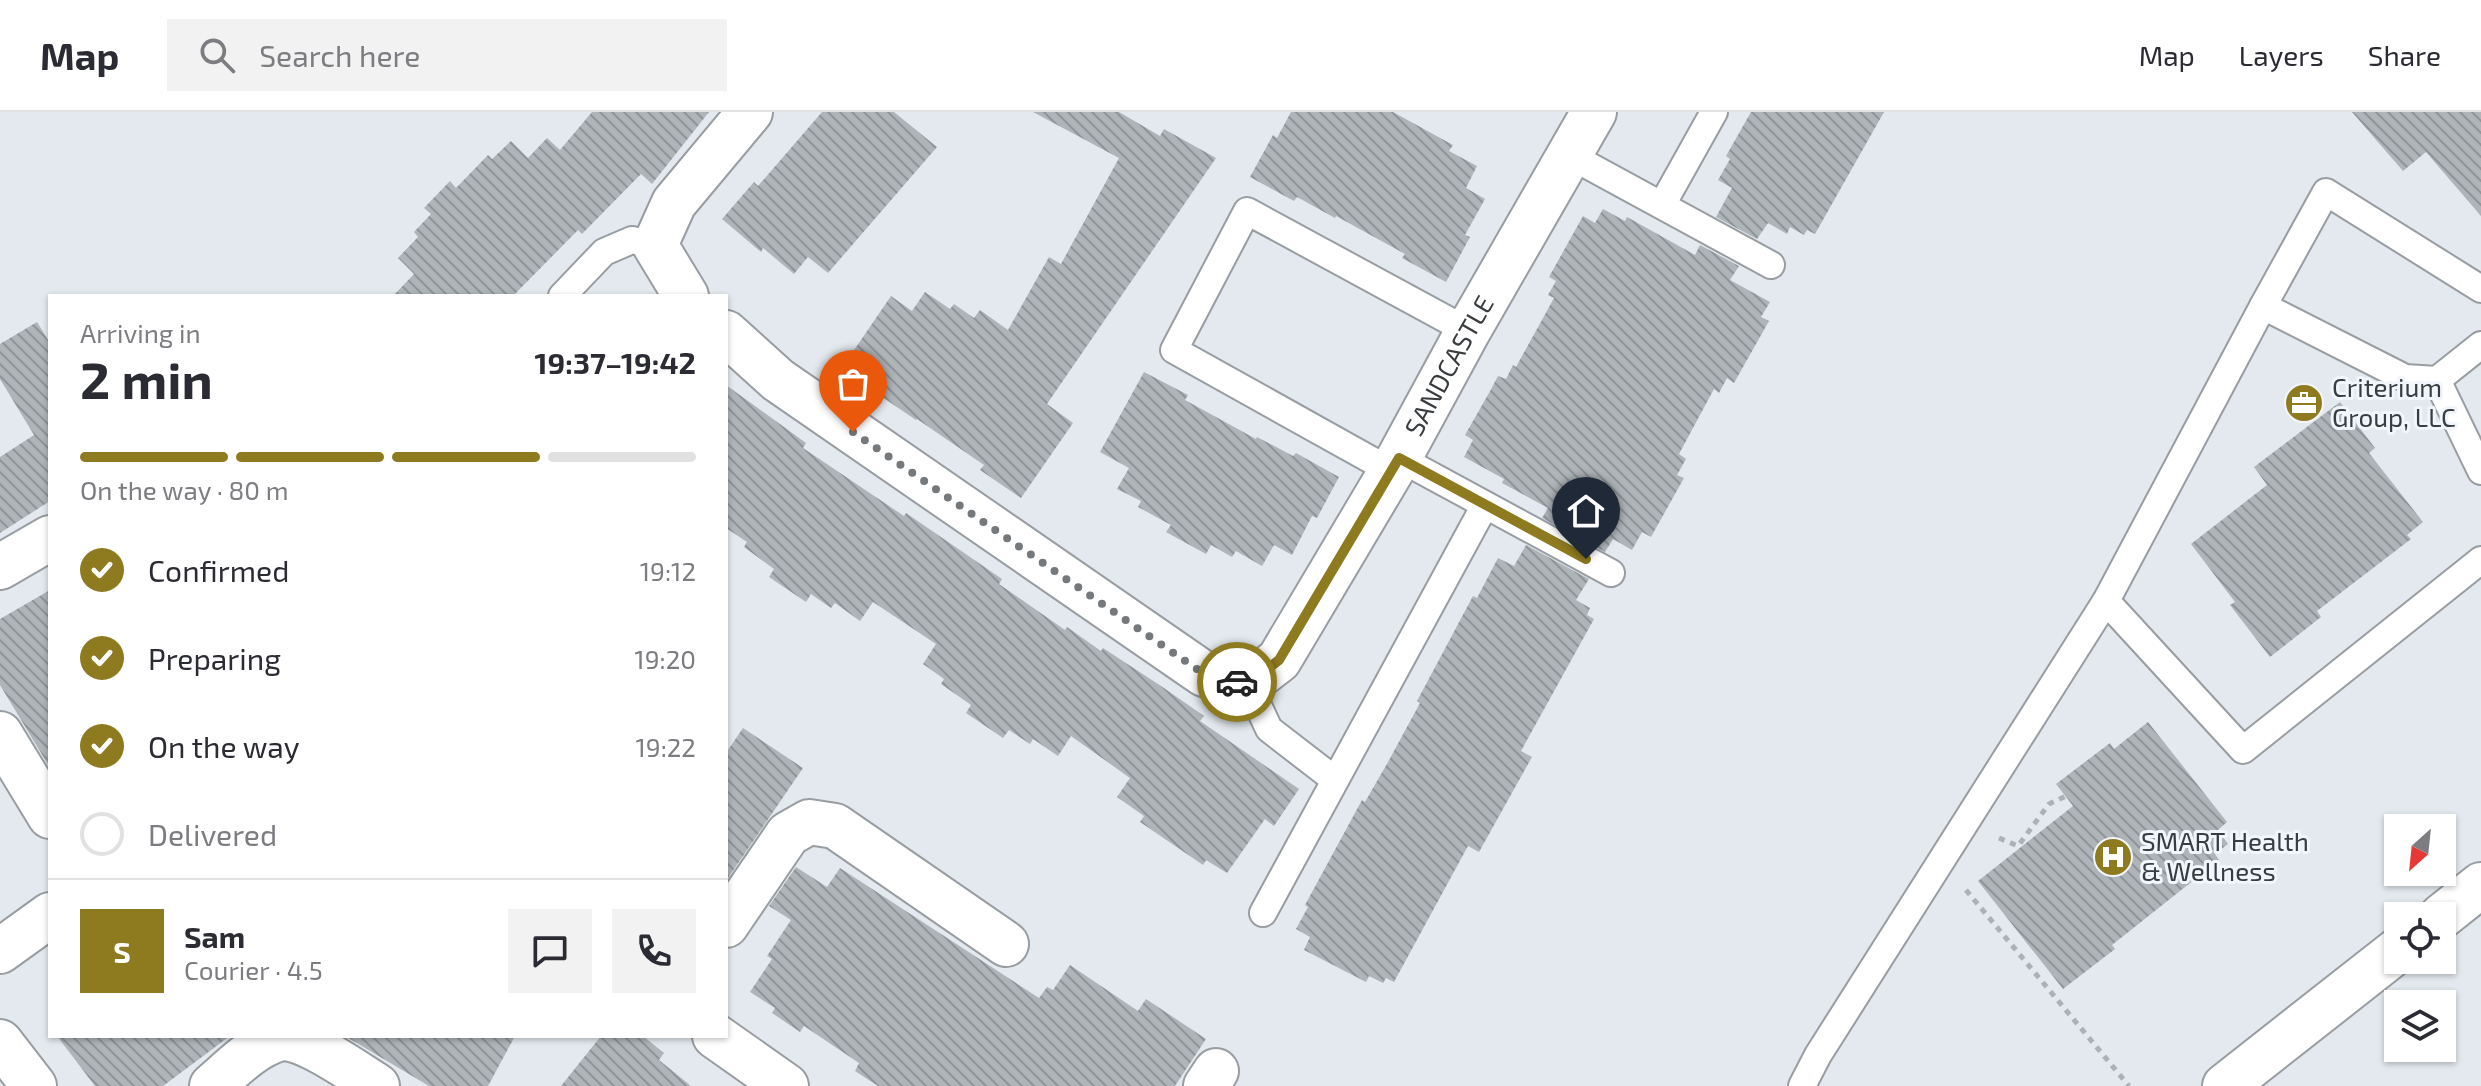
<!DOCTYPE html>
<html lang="en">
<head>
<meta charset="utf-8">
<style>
  :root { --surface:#fff; --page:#f2f2f3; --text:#2b2b33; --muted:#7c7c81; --line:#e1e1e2; --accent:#8e7a1f }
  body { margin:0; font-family:"Exo 2",sans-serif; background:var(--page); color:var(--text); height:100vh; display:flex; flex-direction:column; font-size:30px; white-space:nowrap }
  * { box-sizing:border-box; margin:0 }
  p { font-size:26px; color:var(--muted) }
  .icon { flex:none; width:44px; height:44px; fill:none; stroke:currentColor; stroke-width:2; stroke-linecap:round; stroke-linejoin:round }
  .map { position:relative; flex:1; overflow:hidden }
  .side { position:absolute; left:48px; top:182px; width:680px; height:744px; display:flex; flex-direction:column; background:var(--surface); border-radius:0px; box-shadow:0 2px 6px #0004 }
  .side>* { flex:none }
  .needle { width:52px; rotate:207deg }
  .controls { position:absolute; left:2384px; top:702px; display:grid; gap:16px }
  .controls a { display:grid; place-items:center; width:72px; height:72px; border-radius:0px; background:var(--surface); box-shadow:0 2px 6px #0004; font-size:40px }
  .pin { position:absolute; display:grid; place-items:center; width:68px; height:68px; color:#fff; margin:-82px -34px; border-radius:50% 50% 50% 0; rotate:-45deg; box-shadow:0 0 8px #0007 }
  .pin .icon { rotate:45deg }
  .courier { position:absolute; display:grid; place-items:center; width:80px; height:80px; margin:-40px; border:6px solid #8e7a1f; border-radius:50%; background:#fff; color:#222; box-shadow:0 2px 10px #0007 }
  .overview em { font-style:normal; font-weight:700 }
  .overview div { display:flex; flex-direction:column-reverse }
  .overview { display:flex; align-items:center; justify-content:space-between; height:136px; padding:0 32px }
  h1 { font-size:52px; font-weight:700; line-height:60px }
  .bar { display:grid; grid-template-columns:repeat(4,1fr); gap:12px 8px; align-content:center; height:96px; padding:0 32px }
  .bar i { height:10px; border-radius:6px; background:var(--line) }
  .bar .selected { background:var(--accent) }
  .bar p { grid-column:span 4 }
  .line { display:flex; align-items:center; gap:20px; padding:0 32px; border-top:2px solid var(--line) }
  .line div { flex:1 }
  .round { display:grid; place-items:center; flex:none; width:84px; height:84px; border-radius:0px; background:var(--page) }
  ol { padding:0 32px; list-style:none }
  li { display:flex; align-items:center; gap:24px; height:88px }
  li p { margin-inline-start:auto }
  li .icon { padding:8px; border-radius:50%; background:var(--accent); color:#fff; stroke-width:4 }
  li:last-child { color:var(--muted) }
  li i { width:44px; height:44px; border:4px solid var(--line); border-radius:50% }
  header { display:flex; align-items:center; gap:48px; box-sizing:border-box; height:112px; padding:0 40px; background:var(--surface); border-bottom:2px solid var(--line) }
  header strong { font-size:38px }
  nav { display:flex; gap:44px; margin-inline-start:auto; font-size:28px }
  .search { width:560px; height:72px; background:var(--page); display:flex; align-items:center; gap:20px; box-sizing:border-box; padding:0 28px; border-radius:0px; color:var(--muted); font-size:30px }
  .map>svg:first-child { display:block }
  .building { fill:url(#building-back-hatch) }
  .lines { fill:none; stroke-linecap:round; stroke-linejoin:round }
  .lane-casing { stroke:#979da1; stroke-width:30 }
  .street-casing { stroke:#979da1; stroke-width:48 }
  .primary-casing { stroke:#979da1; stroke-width:48 }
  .path { stroke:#acb1b5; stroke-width:5; stroke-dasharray:6 6; stroke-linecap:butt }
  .lane { stroke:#fff; stroke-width:26 }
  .street { stroke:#fff; stroke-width:44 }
  .primary { stroke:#fff; stroke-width:44 }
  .done { stroke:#75797c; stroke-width:8; stroke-dasharray:0 14.4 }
  .route { stroke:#8e7a1f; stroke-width:10 }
  .labels { text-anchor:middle; stroke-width:6; stroke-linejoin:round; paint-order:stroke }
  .street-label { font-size:26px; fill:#3a3d3f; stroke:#f0f6fb }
  .poi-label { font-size:26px; fill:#3a3d3f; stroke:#f0f6fb; text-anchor:start }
</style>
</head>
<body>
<header>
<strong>Map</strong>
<div class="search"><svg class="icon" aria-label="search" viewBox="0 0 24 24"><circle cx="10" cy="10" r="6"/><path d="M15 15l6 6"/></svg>Search here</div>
<nav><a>Map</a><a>Layers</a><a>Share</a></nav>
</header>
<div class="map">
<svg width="2481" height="974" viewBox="0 0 2481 974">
  <defs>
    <pattern id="building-back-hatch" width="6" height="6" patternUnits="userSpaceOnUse" patternTransform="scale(2)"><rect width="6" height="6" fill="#afb4b9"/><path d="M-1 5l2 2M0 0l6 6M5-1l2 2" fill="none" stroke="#8f9498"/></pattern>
  </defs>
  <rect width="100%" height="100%" fill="#e3e9ee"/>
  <g class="building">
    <path d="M592,0H709L652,72L641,62L582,122L578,118L513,184H393L414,162L398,146L418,125L414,120L431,102L424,96L450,69L456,76L488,43L492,47L511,29L528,46L547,26L560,38Z"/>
    <path d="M822,0H894L937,35L828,161L808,145L794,162L763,136L761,140L722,107L754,70L758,74Z"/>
    <path d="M1033,0H1119L1160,24L1164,17L1216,46L1047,292L1073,311L1021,386L980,358L984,353L917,307L916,308L882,285L880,288L839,260L891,184L912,199L925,180L950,197L954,192L974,206L980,198L1008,218L1049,145L1061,152L1119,46Z"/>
    <path d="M1291,0H1393L1453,33L1449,39L1477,54L1466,76L1485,87L1465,123L1470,125L1446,170L1402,146L1405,142L1336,104L1335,106L1297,85L1294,89L1250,65L1273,23L1277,26Z"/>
    <path d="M1751,0H1884L1815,122L1807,118L1804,123L1790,115L1787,122L1768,111L1757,127L1716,105L1732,76L1718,68L1730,47L1726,44Z"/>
    <path d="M2352,0H2481V104L2426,40L2403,59Z"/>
    <path d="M1603,97L1625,109L1627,105L1695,143L1700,133L1739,154L1730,168L1770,190L1761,205L1769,209L1734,271L1727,266L1719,281L1714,277L1679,342L1686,347L1677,363L1684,366L1651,425L1642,420L1632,438L1613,427L1605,440L1542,406L1548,396L1502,371L1504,367L1464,345L1473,328L1465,323L1489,281L1498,264L1506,267L1513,253L1516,255L1554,186L1548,183L1556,169L1549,165L1583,104L1595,111Z"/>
    <path d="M37,210L50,231V389L0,421V345L34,323L0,267V232Z"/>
    <path d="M1144,260L1188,283L1185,288L1256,327L1257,325L1293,344L1296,341L1339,365L1317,406L1312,404L1292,443L1274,433L1262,454L1236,439L1232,445L1211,433L1206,442L1166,420L1171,413L1138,395L1141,389L1117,377L1129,356L1100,340Z"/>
    <path d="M726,273L806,331L803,336L904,404L906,401L1002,467L999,472L1065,518L1067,515L1101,539L1103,536L1161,574L1204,604L1200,609L1299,677L1274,714L1265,707L1227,761L1206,748L1203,753L1140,710L1144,704L1117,685L1130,666L1071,624L1058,644L1033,627L1030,632L1009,618L1003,626L966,601L971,593L941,572L944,567L923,552L936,532L873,490L860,509L835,491L831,496L811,482L806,490L769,465L774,457L744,435L747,430L726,416Z"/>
    <path d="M2340,290L2375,336L2369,341L2423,410L2407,423L2411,427L2317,499L2321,505L2270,545L2230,493L2235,490L2191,432L2267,373L2254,355Z"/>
    <path d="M1526,433L1589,467L1576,488L1590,496L1587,503L1594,507L1521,639L1532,645L1479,740L1468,734L1394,870L1386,866L1383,871L1369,864L1366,870L1304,838L1310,825L1296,817L1308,795L1305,793L1362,688L1365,690L1388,650L1420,591L1417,589L1473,484L1477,486L1498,446L1514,454Z"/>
    <path d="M50,478V656L0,573V507Z"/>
    <path d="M2148,610L2227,710L2218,718L2228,732L2215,742L2219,748L2112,833L2115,837L2063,877L1978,769L2073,694L2056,672L2110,631L2114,637Z"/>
    <path d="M743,616L803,656L726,769V641Z"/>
    <path d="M796,755L827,775L840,756L1039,886L1047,875L1053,878L1070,853L1138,899L1146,887L1206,927L1175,974H878L855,959L859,951L804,914L800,920L772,901L775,896L750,880L772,847L767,844L791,808L769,794Z"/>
    <path d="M57,924H230L163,974H95Z"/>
    <path d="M345,924H515L488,974H429Z"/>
    <path d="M601,924H643L664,941L659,948L691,974H561Z"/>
  </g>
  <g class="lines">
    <defs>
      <g id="lane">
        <path d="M1569,43L1771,153"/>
        <path d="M1662,93L1714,0"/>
        <path d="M562,184L604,140L632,128L655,133"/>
        <path d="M2263,194L2326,80L2481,177"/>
        <path d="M2437,268L2481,359"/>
        <path d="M1399,346L1611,461"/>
        <path d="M1391,359L1174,238L1247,99L1468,219"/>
        <path d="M2106,489L2243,638L2481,448"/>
        <path d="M1248,572L1269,617L1335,668"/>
        <path d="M1263,801L1485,393"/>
        <path d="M1802,974L1818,943L2106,489L2263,194L2405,266L2437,268L2481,233"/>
      </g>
      <g id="street">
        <path d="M686,184L655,133L674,91L750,0"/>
        <path id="s1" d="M726,221L778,268L1204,562L1248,572L1279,548L1399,346L1468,219L1594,0"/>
        <path d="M0,455L50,426"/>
        <path d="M0,622L50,704"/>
        <path d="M726,813L788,722L809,710L835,714L1006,832"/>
        <path d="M0,839L50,803"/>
        <path d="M715,924L786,974"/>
        <path d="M0,930L34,974"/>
        <path d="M212,974C232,957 252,935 278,927C300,920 357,962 377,974"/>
        <path d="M1206,974L1216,959"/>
      </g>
      <g id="primary">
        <path d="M2442,804L2481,773"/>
        <path d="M2225,974L2398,838"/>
      </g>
    </defs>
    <use href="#lane" class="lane-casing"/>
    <use href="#street" class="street-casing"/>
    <use href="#primary" class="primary-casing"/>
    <g class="path">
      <path d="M1999,726L2018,734L2049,692L2066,684"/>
      <path d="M1966,778L2129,974"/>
    </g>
    <use href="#lane" class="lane"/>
    <use href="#street" class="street"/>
    <use href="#primary" class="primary"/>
  </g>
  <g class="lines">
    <path class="done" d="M853,320L1204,562L1237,570"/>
    <path class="route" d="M1237,570L1248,572L1279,548L1399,346L1586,447"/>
  </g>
  <defs>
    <symbol id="office-disc" viewBox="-11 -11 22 22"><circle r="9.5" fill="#8e7a1f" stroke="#f0f6fb"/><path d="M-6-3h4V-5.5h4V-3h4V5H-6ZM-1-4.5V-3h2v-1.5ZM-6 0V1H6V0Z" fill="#fff"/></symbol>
    <symbol id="hospital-disc" viewBox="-11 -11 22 22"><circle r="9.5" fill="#8e7a1f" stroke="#f0f6fb"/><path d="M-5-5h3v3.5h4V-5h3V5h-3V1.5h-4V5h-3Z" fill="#fff"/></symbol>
  </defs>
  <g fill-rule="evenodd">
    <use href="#office-disc" x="2282" y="269" width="44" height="44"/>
    <use href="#hospital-disc" x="2091" y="723" width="44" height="44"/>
  </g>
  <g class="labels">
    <g class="street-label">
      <text dy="9" stroke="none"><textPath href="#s1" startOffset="1012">SANDCASTLE</textPath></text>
    </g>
    <g class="poi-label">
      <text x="2332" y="285">Criterium<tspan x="2332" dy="30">Group, LLC</tspan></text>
      <text x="2141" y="739">SMART Health<tspan x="2141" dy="30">&amp; Wellness</tspan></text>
    </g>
  </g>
</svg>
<div class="controls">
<a><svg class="needle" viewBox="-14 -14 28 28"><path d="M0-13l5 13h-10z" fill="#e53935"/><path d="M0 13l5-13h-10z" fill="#7c7c81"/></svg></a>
<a><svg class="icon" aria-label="locate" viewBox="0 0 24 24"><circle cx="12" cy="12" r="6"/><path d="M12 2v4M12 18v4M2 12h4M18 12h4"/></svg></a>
<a><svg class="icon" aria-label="layers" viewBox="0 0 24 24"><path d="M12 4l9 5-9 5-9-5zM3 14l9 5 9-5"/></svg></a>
</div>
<div class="pin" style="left:853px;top:320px;background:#ea580c"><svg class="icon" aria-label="bag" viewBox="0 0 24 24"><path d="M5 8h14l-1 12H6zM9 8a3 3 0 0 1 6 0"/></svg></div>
<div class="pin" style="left:1586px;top:447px;background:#1f2937"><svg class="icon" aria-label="home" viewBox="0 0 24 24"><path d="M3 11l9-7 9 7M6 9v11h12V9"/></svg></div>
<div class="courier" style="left:1237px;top:570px"><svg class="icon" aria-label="car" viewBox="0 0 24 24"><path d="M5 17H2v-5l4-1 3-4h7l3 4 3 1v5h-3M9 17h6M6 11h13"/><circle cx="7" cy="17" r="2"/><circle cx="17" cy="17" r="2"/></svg></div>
<section class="side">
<div class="overview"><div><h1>2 min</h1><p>Arriving in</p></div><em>19:37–19:42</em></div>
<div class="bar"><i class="selected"></i><i class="selected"></i><i class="selected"></i><i></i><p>On the way · 80 m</p></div>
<ol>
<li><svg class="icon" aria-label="check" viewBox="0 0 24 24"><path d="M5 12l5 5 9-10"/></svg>Confirmed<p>19:12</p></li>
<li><svg class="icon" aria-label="check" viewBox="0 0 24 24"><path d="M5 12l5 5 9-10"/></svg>Preparing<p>19:20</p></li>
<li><svg class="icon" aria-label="check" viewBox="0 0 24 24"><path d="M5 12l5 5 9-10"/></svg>On the way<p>19:22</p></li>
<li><i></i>Delivered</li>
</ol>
<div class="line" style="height:144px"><b class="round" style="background:var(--accent);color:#fff">S</b><div><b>Sam</b><p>Courier · 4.5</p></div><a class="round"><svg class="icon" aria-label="chat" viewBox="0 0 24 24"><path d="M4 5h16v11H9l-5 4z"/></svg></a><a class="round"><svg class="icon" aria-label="phone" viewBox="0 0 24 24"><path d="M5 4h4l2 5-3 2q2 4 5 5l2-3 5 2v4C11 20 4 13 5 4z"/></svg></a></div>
</section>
</div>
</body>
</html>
